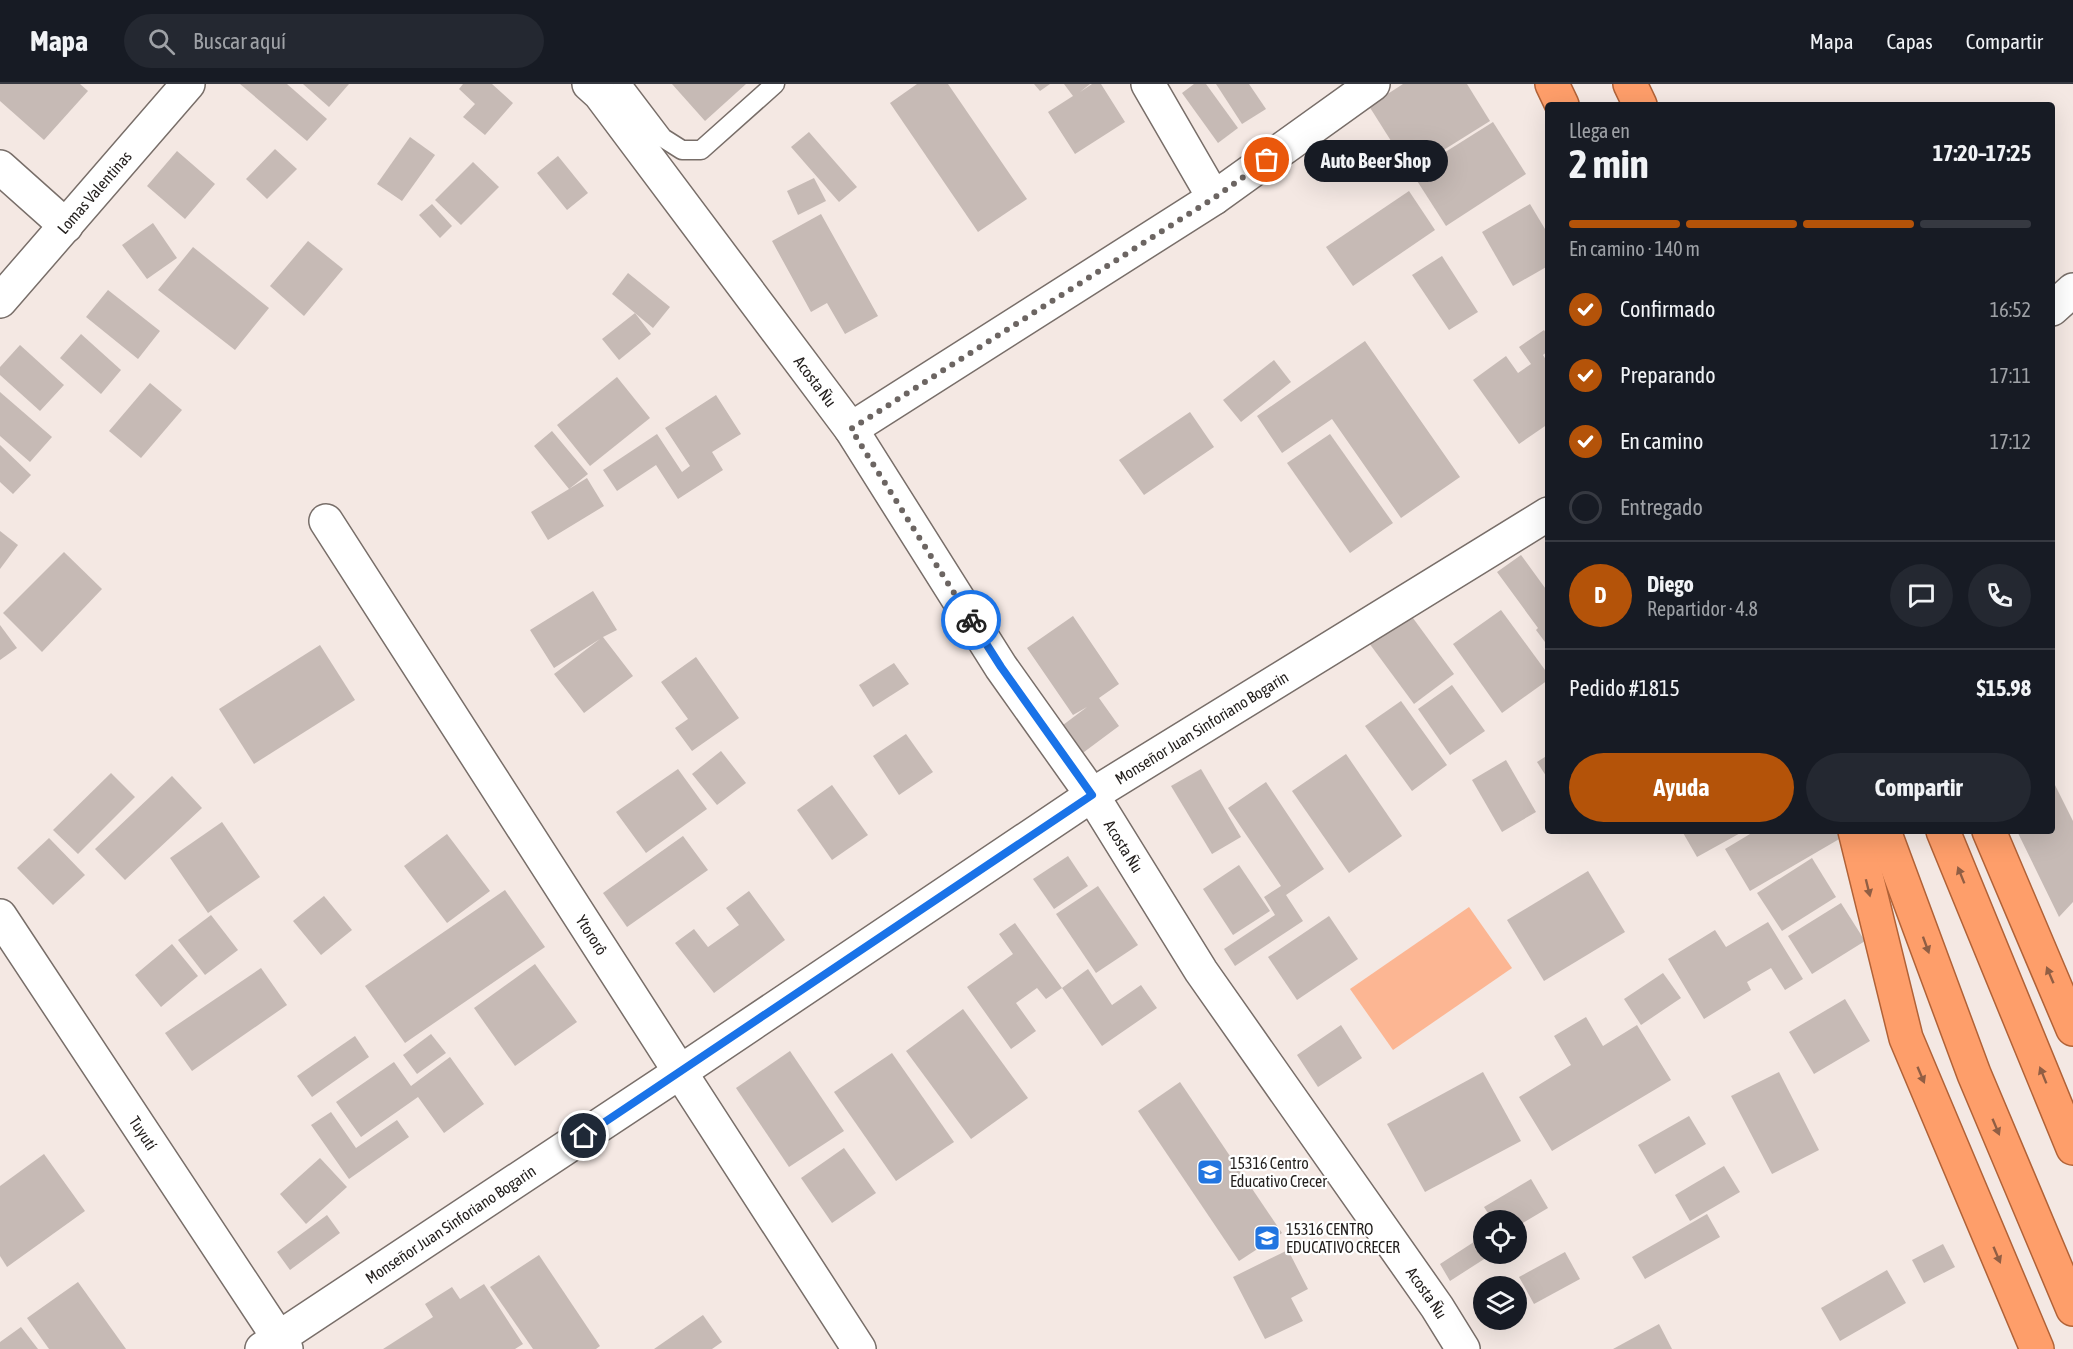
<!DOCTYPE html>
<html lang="es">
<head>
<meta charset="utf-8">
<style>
  :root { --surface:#171b24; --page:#242831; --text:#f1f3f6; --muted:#9ea1a6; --line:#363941; --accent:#b45309 }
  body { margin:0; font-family:"Asap Condensed",sans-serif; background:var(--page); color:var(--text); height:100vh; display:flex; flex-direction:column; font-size:22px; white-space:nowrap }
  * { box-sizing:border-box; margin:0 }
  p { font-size:20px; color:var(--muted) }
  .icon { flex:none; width:33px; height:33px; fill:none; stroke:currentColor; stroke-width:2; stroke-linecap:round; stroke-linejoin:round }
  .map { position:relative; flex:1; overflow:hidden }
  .panel { position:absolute; left:1545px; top:18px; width:510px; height:732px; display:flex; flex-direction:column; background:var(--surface); border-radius:6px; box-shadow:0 6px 24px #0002 }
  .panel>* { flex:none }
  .fabs { position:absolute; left:1473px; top:1126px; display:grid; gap:12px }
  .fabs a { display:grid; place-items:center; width:54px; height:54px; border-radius:50%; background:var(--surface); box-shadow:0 6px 24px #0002; font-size:30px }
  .pin { position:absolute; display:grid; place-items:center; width:51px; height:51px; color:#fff; margin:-26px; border:3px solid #fff; border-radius:50%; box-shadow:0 2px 6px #0007 }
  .courier { position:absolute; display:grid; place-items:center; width:60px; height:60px; margin:-30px; border:4px solid #1a73e8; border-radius:50%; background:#fff; color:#222; box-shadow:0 2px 8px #0007 }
  .bubble { position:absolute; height:42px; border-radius:21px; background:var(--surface); box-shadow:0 6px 24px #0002; font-size:20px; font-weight:700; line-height:42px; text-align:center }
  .head em { font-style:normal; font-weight:700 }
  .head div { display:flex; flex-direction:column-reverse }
  .head { display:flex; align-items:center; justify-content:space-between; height:102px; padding:0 24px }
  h1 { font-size:39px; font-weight:700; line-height:45px }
  .bar { display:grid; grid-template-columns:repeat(4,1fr); gap:9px 6px; align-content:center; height:72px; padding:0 24px }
  .bar i { height:8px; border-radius:4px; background:var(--line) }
  .bar .on { background:var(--accent) }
  .bar p { grid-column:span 4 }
  .line { display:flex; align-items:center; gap:15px; padding:0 24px; border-top:2px solid var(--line) }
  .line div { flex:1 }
  .round { display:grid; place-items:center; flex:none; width:63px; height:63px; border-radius:32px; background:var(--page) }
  ol { padding:0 24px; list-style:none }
  li { display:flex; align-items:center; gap:18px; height:66px }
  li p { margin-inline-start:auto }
  li .icon { padding:6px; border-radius:50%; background:var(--accent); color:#fff; stroke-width:4 }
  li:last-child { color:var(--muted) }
  li i { width:33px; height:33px; border:3px solid var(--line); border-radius:50% }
  .cta { display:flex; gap:12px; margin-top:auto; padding:12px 24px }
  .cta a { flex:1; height:69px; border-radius:36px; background:var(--accent); color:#fff; font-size:24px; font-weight:700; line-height:69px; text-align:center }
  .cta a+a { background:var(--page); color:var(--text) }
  header { display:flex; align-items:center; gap:36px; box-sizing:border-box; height:84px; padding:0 30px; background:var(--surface); border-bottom:2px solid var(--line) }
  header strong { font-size:28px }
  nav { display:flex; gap:33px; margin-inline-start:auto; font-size:21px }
  .search { width:420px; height:54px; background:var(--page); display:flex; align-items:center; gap:15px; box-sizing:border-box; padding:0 21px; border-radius:33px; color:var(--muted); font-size:22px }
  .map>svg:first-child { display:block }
  .green { fill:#fcb693 }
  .building { fill:#c6bab5 }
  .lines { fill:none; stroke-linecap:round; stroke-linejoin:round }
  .service-casing { stroke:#786e69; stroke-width:21 }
  .minor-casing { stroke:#786e69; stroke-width:36 }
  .tertiary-casing { stroke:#786e69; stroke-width:36 }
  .trunk-casing { stroke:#b16237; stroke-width:36 }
  .service { stroke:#fff; stroke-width:18 }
  .minor { stroke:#fff; stroke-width:33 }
  .tertiary { stroke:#fff; stroke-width:33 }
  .trunk { stroke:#fe9e6a; stroke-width:33 }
  .oneway { fill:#905e44 }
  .done { stroke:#6c6562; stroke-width:6; stroke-dasharray:0 10.8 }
  .route { stroke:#1a73e8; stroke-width:8 }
  .labels { text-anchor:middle; stroke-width:4.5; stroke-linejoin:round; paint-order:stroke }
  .street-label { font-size:16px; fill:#231f1d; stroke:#fff }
  .poi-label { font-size:16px; fill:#231f1d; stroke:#fff; text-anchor:start }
</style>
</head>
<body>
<header>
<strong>Mapa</strong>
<div class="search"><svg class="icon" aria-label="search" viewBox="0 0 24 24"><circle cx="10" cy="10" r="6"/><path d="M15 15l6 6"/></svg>Buscar aquí</div>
<nav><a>Mapa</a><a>Capas</a><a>Compartir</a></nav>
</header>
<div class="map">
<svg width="2073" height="1265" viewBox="0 0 2073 1265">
  <rect width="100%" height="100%" fill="#f4e8e3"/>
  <path class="green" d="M1469,823L1512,884L1393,966L1350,905Z"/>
  <g class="building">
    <path d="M0,0H80L88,7L44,56L0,17Z"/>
    <path d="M240,0H287L327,35L307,57Z"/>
    <path d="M303,0H349L329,23Z"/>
    <path d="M463,0H492L513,19L485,51L463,33L475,20L459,5Z"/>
    <path d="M672,0H746L705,37Z"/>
    <path d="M917,0H948L1027,115L978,148L890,19Z"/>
    <path d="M1034,0H1050L1040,7Z"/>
    <path d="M1064,0H1090L1080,8L1092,0H1101L1125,38L1075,70L1048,28L1073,12Z"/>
    <path d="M1194,0H1206L1238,44L1218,59L1182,9Z"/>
    <path d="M1216,0H1249L1266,25L1242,40Z"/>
    <path d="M1403,0H1467L1490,37L1410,87L1369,22Z"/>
    <path d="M1493,38L1526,90L1446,142L1412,89Z"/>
    <path d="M809,48L857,103L839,118L791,63Z"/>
    <path d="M410,53L435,71L402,117L377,100Z"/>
    <path d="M275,65L297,85L267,115L246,95Z"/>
    <path d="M177,67L215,100L185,135L147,102Z"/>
    <path d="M558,72L588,109L567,126L537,89Z"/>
    <path d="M473,78L499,103L461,141L435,116Z"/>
    <path d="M814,94L826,117L798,131L787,107Z"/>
    <path d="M1409,107L1435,146L1353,202L1326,163Z"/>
    <path d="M432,120L452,142L440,154L419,131Z"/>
    <path d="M1530,120L1548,150V182L1513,202L1482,148Z"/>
    <path d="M821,130L878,232L845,250L827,219L811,228L772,157Z"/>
    <path d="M153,139L177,174L147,195L122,161Z"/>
    <path d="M308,157L343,185L304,232L270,202Z"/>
    <path d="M193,163L269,224L235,266L158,206Z"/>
    <path d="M1442,172L1478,228L1449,246L1412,191Z"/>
    <path d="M628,189L670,223L653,244L612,210Z"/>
    <path d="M108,206L160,247L138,275L86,233Z"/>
    <path d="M635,229L651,250L619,276L602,255Z"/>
    <path d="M1544,246L1548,252V267L1543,271L1548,279V340L1519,360L1473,296L1506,272L1518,289L1531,280L1519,263Z"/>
    <path d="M81,250L121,286L101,310L60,274Z"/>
    <path d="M1365,257L1460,393L1401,434L1332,335L1282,369L1257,332Z"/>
    <path d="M20,261L64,301L40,327L0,291V283Z"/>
    <path d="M1274,276L1291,298L1241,338L1223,316Z"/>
    <path d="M617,293L650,334L590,382L557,341Z"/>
    <path d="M150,299L182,326L141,374L109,347Z"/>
    <path d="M0,308L52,353L30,378L0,352Z"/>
    <path d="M716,311L741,350L712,368L723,386L678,415L656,381L617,407L603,386L657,350L682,388L690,382L665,344Z"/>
    <path d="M1190,328L1214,363L1144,411L1119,376Z"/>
    <path d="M552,347L588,390L569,405L587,394L604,422L548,456L531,428L569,405L534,362Z"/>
    <path d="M1330,350L1393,439L1350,469L1287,379Z"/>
    <path d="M0,361L31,391L13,410L0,398Z"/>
    <path d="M0,447L18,461L0,485Z"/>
    <path d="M64,468L102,505L42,568L3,529Z"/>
    <path d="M1521,471L1548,508V562L1536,546L1538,544L1497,488Z"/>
    <path d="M593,507L617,546L603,553L633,592L584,629L554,590L600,555L554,584L530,546Z"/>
    <path d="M1501,526L1548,590V596L1502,629L1453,560Z"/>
    <path d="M1410,530L1454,590L1414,620L1369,559Z"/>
    <path d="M1073,532L1119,600L1099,614L1119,642L1080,671L1059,644L1087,623L1073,631L1027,564Z"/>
    <path d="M0,541L17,564L0,576Z"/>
    <path d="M320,561L355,616L254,680L219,625Z"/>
    <path d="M696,573L739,634L692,667L675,644L688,635L661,598Z"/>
    <path d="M894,579L909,600L873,623L859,601Z"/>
    <path d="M1452,601L1485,647L1450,671L1418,625Z"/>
    <path d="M1401,617L1447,681L1412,707L1365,642Z"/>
    <path d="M906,650L933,688L899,711L873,672Z"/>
    <path d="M721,667L746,699L717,721L692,690Z"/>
    <path d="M1346,670L1402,752L1349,789L1292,707Z"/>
    <path d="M1548,671V695L1537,678Z"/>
    <path d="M1506,676L1536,728L1502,748L1472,696Z"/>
    <path d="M678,685L707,725L646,769L616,728Z"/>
    <path d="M1201,685L1241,753L1212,770L1171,702Z"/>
    <path d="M111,689L135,713L78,770L53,746Z"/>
    <path d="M172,692L202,724L125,796L95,765Z"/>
    <path d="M2052,695L2073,737V818L2059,833L2017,747H2052Z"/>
    <path d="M1266,698L1324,785L1286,811L1303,837L1235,882L1224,865L1275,831L1264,813L1281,802L1228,724Z"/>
    <path d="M832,701L868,751L832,776L797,726Z"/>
    <path d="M222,738L260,793L208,829L170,774Z"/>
    <path d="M1682,747H1744L1697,773Z"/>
    <path d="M1755,747H1837L1841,754L1750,807L1725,765Z"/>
    <path d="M447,750L490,807L447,839L404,782Z"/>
    <path d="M683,752L708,786L627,843L603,809Z"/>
    <path d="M49,754L85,791L53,821L17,784Z"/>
    <path d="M1068,772L1088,802L1054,825L1033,795Z"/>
    <path d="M1812,774L1836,813L1782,847L1757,809Z"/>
    <path d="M1239,781L1270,827L1233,851L1203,805Z"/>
    <path d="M1588,787L1625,848L1544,897L1507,836Z"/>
    <path d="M1098,802L1138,861L1096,889L1056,830Z"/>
    <path d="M505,806L545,863L405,959L365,902Z"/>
    <path d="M749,807L785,856L714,909L675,859L694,845L708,863L739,841L726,824Z"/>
    <path d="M324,812L352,846L321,871L293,837Z"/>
    <path d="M1841,819L1865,857L1812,890L1788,852Z"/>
    <path d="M211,831L238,866L205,891L178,856Z"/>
    <path d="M1329,832L1358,875L1297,916L1268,873Z"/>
    <path d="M1768,838L1803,895L1785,906L1771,884L1747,898L1751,906L1704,935L1668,875L1715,846L1726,863Z"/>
    <path d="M1015,839L1062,904L1046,915L1037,904L1016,919L1036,947L1011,965L967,903L1013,870L999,850Z"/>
    <path d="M172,860L198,892L161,923L135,891Z"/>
    <path d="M535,880L577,938L515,982L474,924Z"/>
    <path d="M261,884L287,921L192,987L165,949Z"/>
    <path d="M1088,885L1112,921L1141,901L1157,924L1102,962L1062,904Z"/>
    <path d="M1663,889L1681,914L1641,941L1624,915Z"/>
    <path d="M1845,915L1870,957L1814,990L1789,948Z"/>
    <path d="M963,925L1028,1014L971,1055L906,967Z"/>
    <path d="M1586,933L1603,962L1637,941L1671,996L1552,1067L1519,1013L1571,981L1554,952Z"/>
    <path d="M1341,941L1362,974L1318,1003L1297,971Z"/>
    <path d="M431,950L446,969L417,990L403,971Z"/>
    <path d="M355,952L369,973L312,1013L297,992Z"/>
    <path d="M790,967L844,1047L789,1083L736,1004Z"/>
    <path d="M892,969L954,1058L896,1097L834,1008Z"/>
    <path d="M450,973L484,1020L444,1049L418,1013L361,1053L336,1018L394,978L411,1002Z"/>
    <path d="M1483,988L1521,1057L1425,1108L1387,1040Z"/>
    <path d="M1779,988L1819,1066L1772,1090L1731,1012Z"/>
    <path d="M1180,998L1282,1149L1239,1177L1138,1027Z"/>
    <path d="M331,1028L356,1064L397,1036L409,1053L349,1095L311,1041Z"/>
    <path d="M1689,1032L1706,1060L1655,1090L1638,1061Z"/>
    <path d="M844,1064L876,1109L832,1139L801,1094Z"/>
    <path d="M44,1070L85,1127L7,1183L0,1172V1102Z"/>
    <path d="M320,1074L347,1103L306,1140L280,1110Z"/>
    <path d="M1724,1082L1740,1108L1690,1137L1675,1111Z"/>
    <path d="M1531,1095L1548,1124L1516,1143V1137H1493L1484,1123Z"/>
    <path d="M1707,1130L1720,1153L1645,1195L1632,1173Z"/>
    <path d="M327,1131L340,1149L290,1186L277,1168Z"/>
    <path d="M1480,1154L1484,1159V1170H1492L1450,1197L1440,1180Z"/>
    <path d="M1943,1160L1955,1183L1924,1199L1912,1176Z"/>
    <path d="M1288,1166L1308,1205L1291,1214L1303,1237L1265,1255L1233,1193Z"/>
    <path d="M1565,1168L1580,1195L1534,1220L1519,1193Z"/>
    <path d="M539,1171L600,1262L596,1265H533L490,1203Z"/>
    <path d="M1887,1186L1906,1219L1840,1257L1821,1224Z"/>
    <path d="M78,1198L126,1265H49L27,1234Z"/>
    <path d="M484,1200L523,1260L515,1265H383L433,1233L425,1220L452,1203L460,1215Z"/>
    <path d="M703,1231L722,1258L712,1265H654Z"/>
    <path d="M1659,1240L1672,1265H1613Z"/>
    <path d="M21,1243L38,1265H0V1258Z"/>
  </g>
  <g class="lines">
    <defs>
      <path id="service" d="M622,0L663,54L682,66H701L775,0"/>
      <g id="minor">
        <path id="s1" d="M589,0L600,10L851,345L1001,583L1092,711L1201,887L1437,1223L1463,1265"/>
        <path d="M1148,0L1214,114"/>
        <path d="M0,83L66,142"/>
        <path id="s2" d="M0,217L188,0"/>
        <path d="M2052,225L2073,206"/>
        <path d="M851,345L1214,114L1373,0"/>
        <path id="s3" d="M326,437L680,988L1092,711L1548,430"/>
        <path id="s4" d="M0,832L286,1265"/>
      </g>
      <g id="tertiary">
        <path id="s5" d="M262,1265L680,988L859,1265"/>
      </g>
      <g id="trunk">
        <path d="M1552,0L1562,21"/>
        <path d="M1630,0L1640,21"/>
        <path d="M1855,747L1906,954L2037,1265"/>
        <path d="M1884,747L1974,990L2073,1225"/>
        <path d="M1943,747L2073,1064"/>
        <path d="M1989,747L2073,945"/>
      </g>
    </defs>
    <use href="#service" class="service-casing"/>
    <use href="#minor" class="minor-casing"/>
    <use href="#tertiary" class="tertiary-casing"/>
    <use href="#trunk" class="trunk-casing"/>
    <use href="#service" class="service"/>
    <use href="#minor" class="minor"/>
    <use href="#tertiary" class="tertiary"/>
    <use href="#trunk" class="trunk"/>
  </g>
  <defs><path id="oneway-solid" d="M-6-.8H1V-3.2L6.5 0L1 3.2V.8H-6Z" transform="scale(1.5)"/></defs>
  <g class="oneway">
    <use href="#oneway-solid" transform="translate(1961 791) rotate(-112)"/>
    <use href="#oneway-solid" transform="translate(1868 804) rotate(76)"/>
    <use href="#oneway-solid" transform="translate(1926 861) rotate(70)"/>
    <use href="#oneway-solid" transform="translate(2050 891) rotate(-113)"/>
    <use href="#oneway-solid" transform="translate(1921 991) rotate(67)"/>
    <use href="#oneway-solid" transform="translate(2043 991) rotate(-112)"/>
    <use href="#oneway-solid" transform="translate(1996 1043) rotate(67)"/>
    <use href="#oneway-solid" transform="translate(1997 1171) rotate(67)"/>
  </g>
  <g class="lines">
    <path class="done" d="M971,536L851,345L1214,114L1267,76"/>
    <path class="route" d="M584,1052L1092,711L1001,583L971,536"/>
  </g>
  <defs>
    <symbol id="school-square" viewBox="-11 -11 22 22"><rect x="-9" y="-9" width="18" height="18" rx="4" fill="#2175e0" stroke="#fff"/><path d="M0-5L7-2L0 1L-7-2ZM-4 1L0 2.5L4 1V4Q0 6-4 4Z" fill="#fff"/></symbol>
  </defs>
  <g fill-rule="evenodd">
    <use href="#school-square" x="1195" y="1073" width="30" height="30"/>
    <use href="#school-square" x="1252" y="1139" width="30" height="30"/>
  </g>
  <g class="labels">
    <g class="street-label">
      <text dy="6" stroke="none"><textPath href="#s2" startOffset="144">Lomas Valentinas</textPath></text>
      <text dy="6" stroke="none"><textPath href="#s1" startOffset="374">Acosta Ñu</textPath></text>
      <text dy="6" stroke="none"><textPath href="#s3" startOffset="1280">Monseñor Juan Sinforiano Bogarin</textPath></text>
      <text dy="6" stroke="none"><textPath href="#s1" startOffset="932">Acosta Ñu</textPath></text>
      <text dy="6" stroke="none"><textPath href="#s3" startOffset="492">Ytororô</textPath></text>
      <text dy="6" stroke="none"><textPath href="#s4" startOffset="260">Tuyutí</textPath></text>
      <text dy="6" stroke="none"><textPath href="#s5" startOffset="226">Monseñor Juan Sinforiano Bogarin</textPath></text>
      <text dy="6" stroke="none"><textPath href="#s1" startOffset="1472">Acosta Ñu</textPath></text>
    </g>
    <g class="poi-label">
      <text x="1230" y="1085">15316 Centro<tspan x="1230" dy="18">Educativo Crecer</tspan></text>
      <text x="1286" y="1151">15316 CENTRO<tspan x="1286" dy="18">EDUCATIVO CRECER</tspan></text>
    </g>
  </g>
</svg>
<div class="fabs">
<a><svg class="icon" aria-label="locate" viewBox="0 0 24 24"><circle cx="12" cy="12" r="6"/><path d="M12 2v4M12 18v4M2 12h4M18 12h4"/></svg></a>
<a><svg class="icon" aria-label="layers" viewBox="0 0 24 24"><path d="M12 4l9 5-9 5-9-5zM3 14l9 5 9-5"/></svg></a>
</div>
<div class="pin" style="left:1267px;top:76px;background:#ea580c"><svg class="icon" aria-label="bag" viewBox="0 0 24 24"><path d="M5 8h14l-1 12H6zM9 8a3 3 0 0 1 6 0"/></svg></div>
<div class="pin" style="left:584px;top:1052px;background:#1f2937"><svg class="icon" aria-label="home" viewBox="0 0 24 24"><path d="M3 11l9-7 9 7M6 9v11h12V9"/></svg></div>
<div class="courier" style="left:971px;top:536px"><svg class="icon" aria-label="bike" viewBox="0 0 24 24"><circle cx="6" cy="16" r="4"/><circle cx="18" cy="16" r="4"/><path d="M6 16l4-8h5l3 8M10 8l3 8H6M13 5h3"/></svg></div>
<div class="bubble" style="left:1304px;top:56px;width:144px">Auto Beer Shop</div>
<section class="panel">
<div class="head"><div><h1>2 min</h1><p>Llega en</p></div><em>17:20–17:25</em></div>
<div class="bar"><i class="on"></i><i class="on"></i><i class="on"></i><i></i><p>En camino · 140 m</p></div>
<ol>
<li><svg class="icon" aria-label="check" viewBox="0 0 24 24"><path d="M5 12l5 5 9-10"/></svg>Confirmado<p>16:52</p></li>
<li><svg class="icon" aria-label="check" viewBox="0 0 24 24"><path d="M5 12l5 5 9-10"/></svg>Preparando<p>17:11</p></li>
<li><svg class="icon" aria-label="check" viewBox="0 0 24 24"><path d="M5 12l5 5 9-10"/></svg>En camino<p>17:12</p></li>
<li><i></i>Entregado</li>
</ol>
<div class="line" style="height:108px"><b class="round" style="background:var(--accent);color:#fff">D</b><div><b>Diego</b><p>Repartidor · 4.8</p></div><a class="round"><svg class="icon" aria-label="chat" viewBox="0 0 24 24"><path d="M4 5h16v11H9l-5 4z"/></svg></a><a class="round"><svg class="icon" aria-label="phone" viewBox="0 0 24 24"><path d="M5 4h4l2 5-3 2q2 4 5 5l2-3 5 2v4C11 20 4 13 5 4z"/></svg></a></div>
<div class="line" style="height:78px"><div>Pedido #1815</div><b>$15.98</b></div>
<div class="cta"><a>Ayuda</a><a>Compartir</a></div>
</section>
</div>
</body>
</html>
